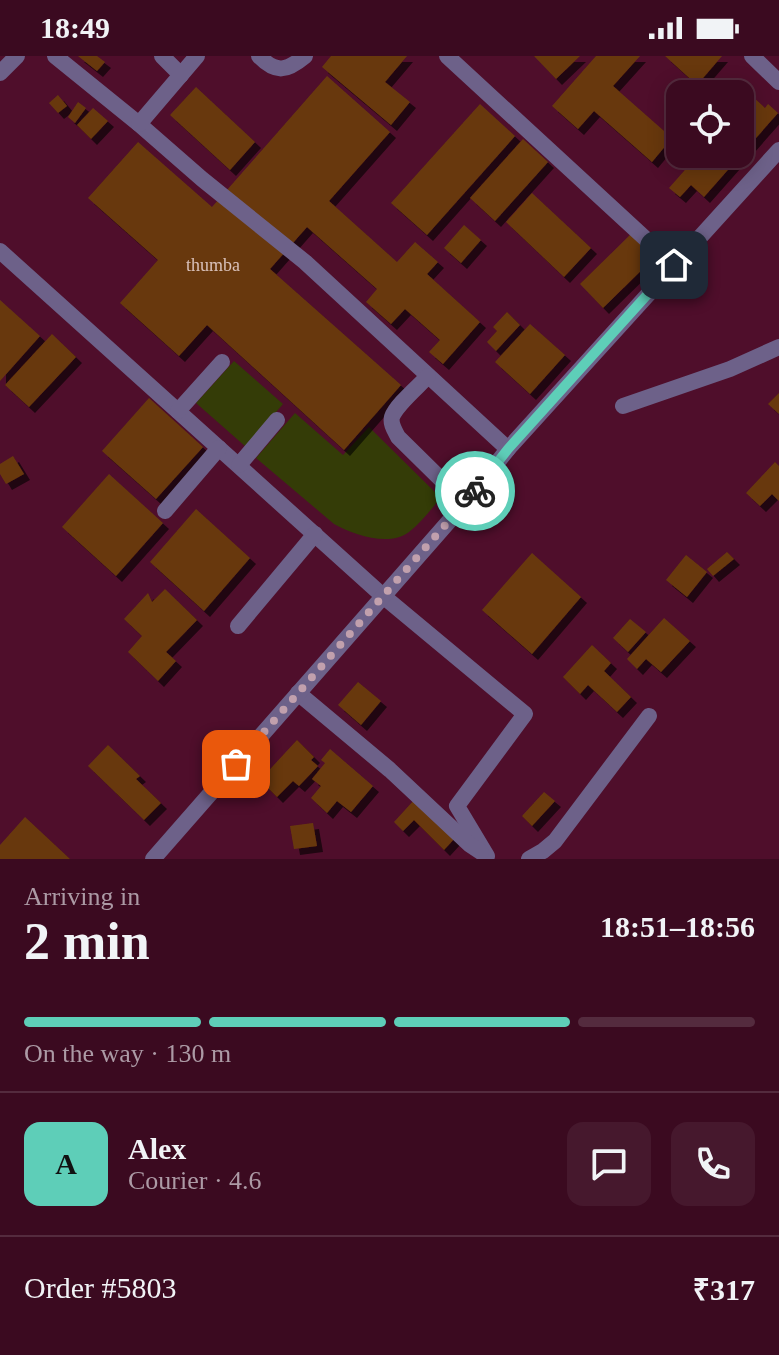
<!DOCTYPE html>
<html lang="en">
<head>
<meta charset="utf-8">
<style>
  :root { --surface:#3b0a20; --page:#46182d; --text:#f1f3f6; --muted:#ac9aa5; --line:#542b3e; --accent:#5eceb8 }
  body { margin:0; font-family:Georgia,serif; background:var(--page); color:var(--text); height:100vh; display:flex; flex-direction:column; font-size:30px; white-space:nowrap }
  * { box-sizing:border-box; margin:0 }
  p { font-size:26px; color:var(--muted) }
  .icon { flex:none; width:44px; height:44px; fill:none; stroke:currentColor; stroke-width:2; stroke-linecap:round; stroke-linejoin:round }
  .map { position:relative; height:803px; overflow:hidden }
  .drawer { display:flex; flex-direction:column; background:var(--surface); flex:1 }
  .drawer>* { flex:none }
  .buttons { position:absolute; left:666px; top:24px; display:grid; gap:16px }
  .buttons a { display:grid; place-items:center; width:88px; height:88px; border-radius:16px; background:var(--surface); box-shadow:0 4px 20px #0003,0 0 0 2px var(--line); font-size:40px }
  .pin { position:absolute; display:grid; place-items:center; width:68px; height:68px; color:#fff; margin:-34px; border-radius:16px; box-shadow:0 4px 12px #0006 }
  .courier { position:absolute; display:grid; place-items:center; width:80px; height:80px; margin:-40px; border:6px solid #5eceb8; border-radius:50%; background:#fff; color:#222; box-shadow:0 2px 10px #0007 }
  .head em { font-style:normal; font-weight:800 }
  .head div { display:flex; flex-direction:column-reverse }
  .head { display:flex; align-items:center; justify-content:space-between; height:136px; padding:0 24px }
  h1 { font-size:52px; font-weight:800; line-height:60px }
  .bar { display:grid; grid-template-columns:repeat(4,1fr); gap:12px 8px; align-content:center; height:96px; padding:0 24px }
  .bar i { height:10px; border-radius:6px; background:var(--line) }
  .bar .selected { background:var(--accent) }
  .bar p { grid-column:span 4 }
  .line { display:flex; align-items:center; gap:20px; padding:0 24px; border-top:2px solid var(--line) }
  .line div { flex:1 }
  .round { display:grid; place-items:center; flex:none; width:84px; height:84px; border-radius:16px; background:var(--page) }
  .status { display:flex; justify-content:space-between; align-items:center; height:56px; padding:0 40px; background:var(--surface); direction:ltr }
  .status svg { height:22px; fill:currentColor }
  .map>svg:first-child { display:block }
  .green { fill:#343c07 }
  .building { fill:#68390d; filter:url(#shadow) }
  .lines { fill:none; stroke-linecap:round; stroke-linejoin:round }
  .minor { stroke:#6d6189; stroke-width:16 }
  .done { stroke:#c1a0ad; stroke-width:8; stroke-dasharray:0 14.4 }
  .route { stroke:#5eceb8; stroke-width:10 }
  .labels { text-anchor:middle; stroke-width:7; stroke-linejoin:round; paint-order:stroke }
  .number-label { font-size:18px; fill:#d9c1ba }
</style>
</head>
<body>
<div class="status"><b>18:49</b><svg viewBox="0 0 49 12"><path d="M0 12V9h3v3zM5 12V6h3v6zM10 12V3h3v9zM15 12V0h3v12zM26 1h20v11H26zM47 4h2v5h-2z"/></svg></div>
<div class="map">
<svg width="779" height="803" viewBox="0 0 779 803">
  <defs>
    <filter id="shadow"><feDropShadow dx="6" dy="6" stdDeviation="0" flood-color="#0009"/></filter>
  </defs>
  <rect width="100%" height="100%" fill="#4f0e2b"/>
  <g class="green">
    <path d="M234,305L283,348L246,391L196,347Z"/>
    <path d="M295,357L343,399L369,371L441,442C431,453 421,467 409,476C389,491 354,479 334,468L256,402Z"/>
  </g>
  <g class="building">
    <path d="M78,0H97L105,6L97,15Z"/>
    <path d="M331,0H407L385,26L410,46L391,69L322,11Z"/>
    <path d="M534,0H580L556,23Z"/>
    <path d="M596,0H640L613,30L672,82L652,106L594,55L578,73L552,50Z"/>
    <path d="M665,0H722L697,29Z"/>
    <path d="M327,20L390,76L329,145L397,206L415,186L438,206L427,218L480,266L443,308L429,296L440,284L405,253L391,268L366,246L377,233L307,171L270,213L401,329L344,394L207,269L179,300L120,247L158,204L88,142L138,86L212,151Z"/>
    <path d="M196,31L255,86L230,114L170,59Z"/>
    <path d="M58,39L67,50L58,57L49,47Z"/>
    <path d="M752,40L765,52L768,48L778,57L704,141L691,129L680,141L669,132L699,98H740V54Z"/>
    <path d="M78,46L86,52L75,67L68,61Z"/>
    <path d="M480,48L515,80L427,179L391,147Z"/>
    <path d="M93,52L108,65L91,83L77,69Z"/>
    <path d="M523,83L548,106L495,165L470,142Z"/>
    <path d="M532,137L591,192L564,221L506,166Z"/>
    <path d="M464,169L481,184L461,207L444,192Z"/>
    <path d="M632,177L655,201L603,252L580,228Z"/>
    <path d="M0,244L40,280L0,325Z"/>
    <path d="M507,256L520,269L496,295L487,286L497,275L493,271Z"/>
    <path d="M530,268L565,299L530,338L495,306Z"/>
    <path d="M52,278L76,301L29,351L5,329Z"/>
    <path d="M779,337V358L768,348Z"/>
    <path d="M149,342L203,391L156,443L102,395Z"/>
    <path d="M13,400L24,418L6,428L0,418V408Z"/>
    <path d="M775,406L779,410V445L772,438L760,450L746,437Z"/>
    <path d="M109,418L163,467L116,520L62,471Z"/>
    <path d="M196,453L250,502L204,555L150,506Z"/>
    <path d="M727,496L734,503L713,520L707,513Z"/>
    <path d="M532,497L581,541L532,598L482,554Z"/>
    <path d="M686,499L707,516L687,541L666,524Z"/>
    <path d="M165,533L197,564L166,596L176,605L158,625L128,596L142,580L124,563L148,537L152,546Z"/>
    <path d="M664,562L690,585L661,616L646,603L637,613L627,603Z"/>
    <path d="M630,563L646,576L628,596L613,582Z"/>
    <path d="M592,589L611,607L604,615L631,641L617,656L588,629L580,638L563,621Z"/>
    <path d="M358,626L381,645L361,669L338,649Z"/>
    <path d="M297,684L314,701L311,704L318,710L299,730L293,725L277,741L260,724Z"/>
    <path d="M108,689L140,720L136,723L161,747L144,764L88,710Z"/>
    <path d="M330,693L373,730L351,756L337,745L327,757L311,742L321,730L312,723L325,707L321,704Z"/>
    <path d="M544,736L555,745L532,770L522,760Z"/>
    <path d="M415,743L455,782L444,794L414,764L403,775L394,766Z"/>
    <path d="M25,761L70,803H0V789Z"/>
    <path d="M313,767L317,790L294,793L290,770Z"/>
  </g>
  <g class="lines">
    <g class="minor">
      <path d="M55,0L139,68L202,123L305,206L508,393"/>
      <path d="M162,0L181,19"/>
      <path d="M259,0C276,18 287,15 305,0"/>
      <path d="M447,0L674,209"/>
      <path d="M752,0L779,26"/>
      <path d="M0,17L17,0"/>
      <path d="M139,68L197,0"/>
      <path d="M0,195L383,540L525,658L457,750L487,800"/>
      <path d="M428,320C419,330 396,349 392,361C390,368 395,375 398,381L465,447"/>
      <path d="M623,350L730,313L779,291"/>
      <path d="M178,355L222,306"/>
      <path d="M239,409L277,364"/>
      <path d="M165,455L219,392"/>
      <path d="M238,570L315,478"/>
      <path d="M298,637L390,714L469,788L481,796"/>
      <path d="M153,803L465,447L508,393L779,94"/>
      <path d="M529,803L543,795L555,785L649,660"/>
    </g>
  </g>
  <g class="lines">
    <path class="done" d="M236,708L475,435"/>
    <path class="route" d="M475,435L508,393L674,209"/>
  </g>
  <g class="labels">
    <g class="number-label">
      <text x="213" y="215">thumba</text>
    </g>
  </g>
</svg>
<div class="buttons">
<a><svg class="icon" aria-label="locate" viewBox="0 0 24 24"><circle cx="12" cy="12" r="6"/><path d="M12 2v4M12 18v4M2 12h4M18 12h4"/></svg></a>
</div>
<div class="pin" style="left:236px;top:708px;background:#ea580c"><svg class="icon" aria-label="bag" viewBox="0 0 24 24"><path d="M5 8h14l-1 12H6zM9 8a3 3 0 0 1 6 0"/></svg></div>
<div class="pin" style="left:674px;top:209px;background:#1f2937"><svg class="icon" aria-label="home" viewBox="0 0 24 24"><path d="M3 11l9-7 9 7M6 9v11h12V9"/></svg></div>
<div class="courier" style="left:475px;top:435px"><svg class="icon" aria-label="bike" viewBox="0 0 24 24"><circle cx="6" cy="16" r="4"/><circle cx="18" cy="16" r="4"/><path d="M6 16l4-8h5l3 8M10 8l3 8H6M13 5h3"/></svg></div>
</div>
<section class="drawer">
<div class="head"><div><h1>2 min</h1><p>Arriving in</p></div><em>18:51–18:56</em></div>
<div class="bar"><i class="selected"></i><i class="selected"></i><i class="selected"></i><i></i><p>On the way · 130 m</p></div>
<div class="line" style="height:144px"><b class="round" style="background:var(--accent);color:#111">A</b><div><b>Alex</b><p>Courier · 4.6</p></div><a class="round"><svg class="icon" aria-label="chat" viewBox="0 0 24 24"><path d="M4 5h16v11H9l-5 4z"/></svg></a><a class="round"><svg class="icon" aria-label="phone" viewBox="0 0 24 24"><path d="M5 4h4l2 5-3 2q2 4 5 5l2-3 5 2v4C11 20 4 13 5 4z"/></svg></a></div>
<div class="line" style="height:104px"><div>Order #5803</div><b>₹317</b></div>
</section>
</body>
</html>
